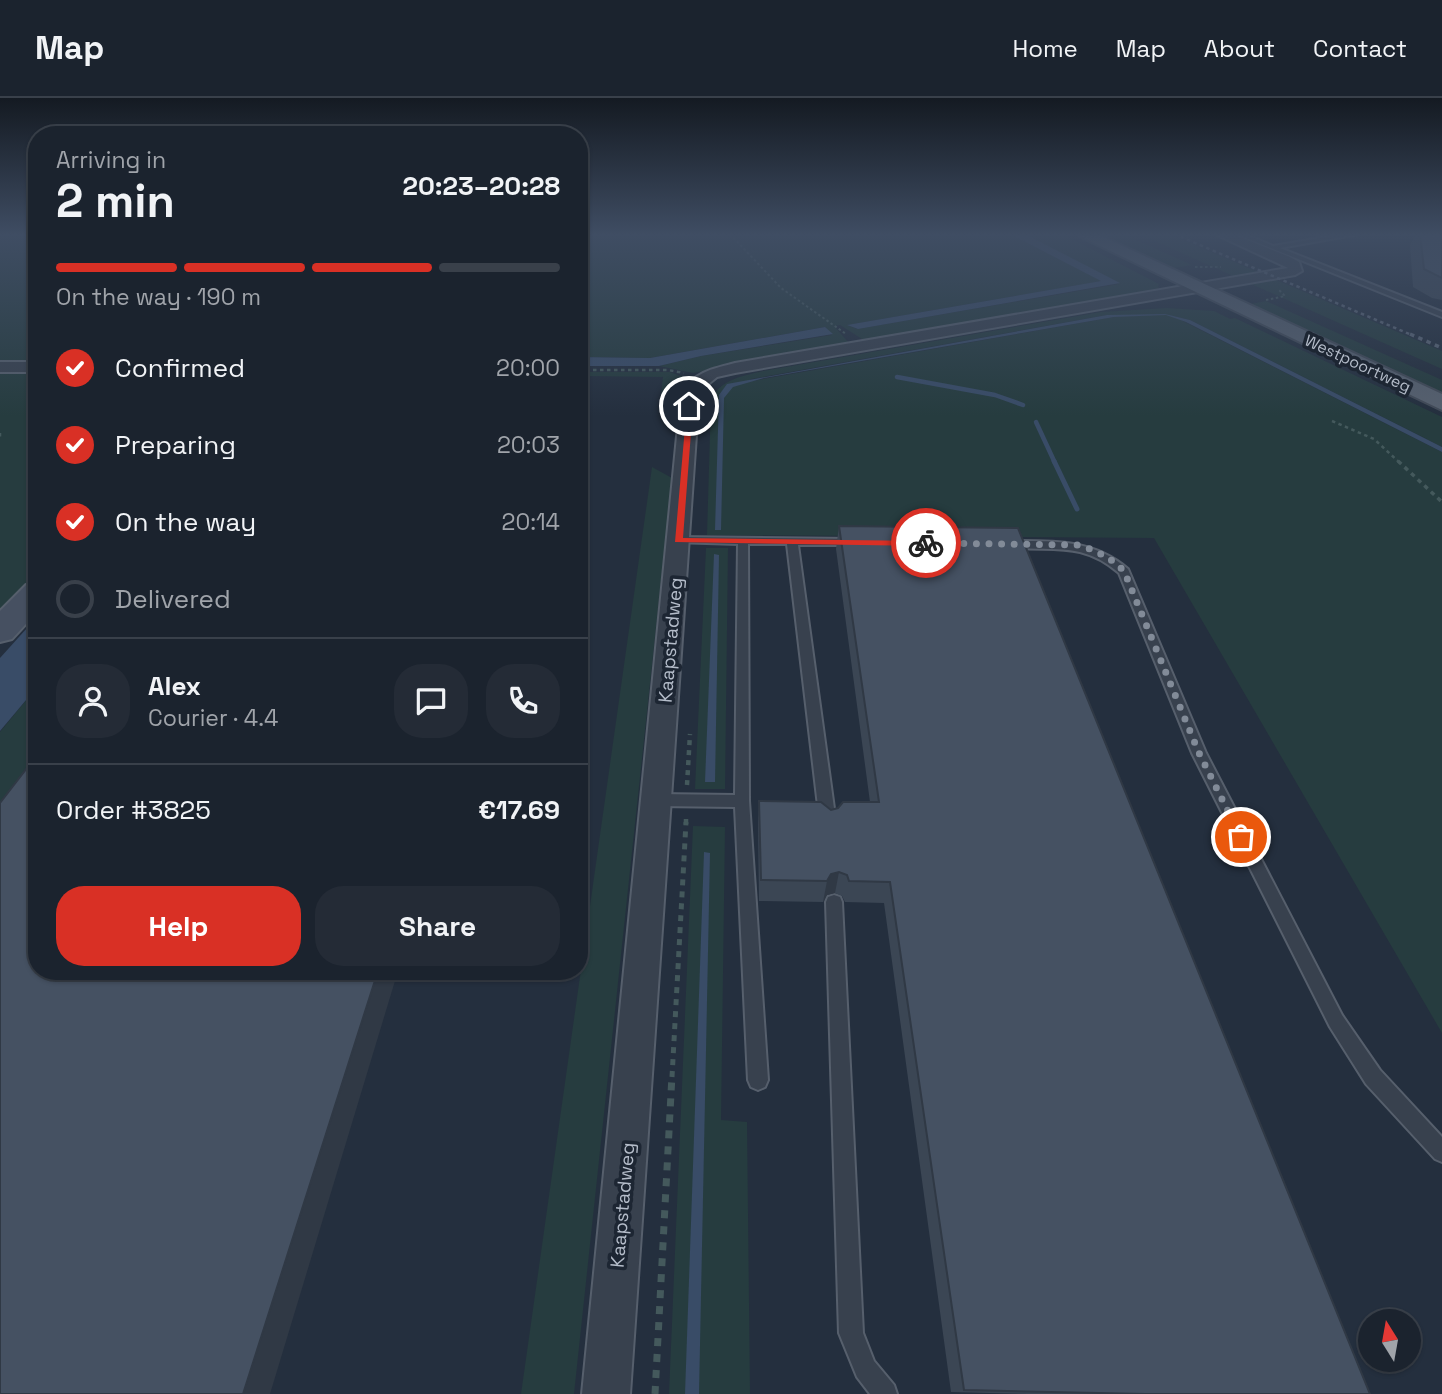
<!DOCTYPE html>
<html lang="en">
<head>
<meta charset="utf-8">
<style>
  :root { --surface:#1b232e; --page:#242b36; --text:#f1f3f6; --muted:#a0a4aa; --line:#39404a; --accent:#d93025 }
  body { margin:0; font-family:"Space Grotesk",sans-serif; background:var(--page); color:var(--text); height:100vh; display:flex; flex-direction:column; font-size:26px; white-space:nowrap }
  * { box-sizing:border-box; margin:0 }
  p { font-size:23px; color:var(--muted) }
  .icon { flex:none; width:38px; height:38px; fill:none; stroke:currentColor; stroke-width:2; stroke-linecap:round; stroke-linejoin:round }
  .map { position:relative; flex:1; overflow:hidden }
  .sheet { position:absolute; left:28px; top:28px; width:560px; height:854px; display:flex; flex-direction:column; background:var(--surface); border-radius:28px; box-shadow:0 2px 5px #0004,0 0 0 2px var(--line) }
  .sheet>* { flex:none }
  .needle { width:46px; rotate:349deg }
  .fabs { position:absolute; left:1358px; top:1211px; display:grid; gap:14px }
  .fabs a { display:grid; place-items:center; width:63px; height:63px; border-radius:50%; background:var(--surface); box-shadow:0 2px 5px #0004,0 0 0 2px var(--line); font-size:35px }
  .pin { position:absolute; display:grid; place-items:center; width:60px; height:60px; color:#fff; margin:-30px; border:4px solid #fff; border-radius:50%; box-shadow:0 2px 7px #0007 }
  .courier { position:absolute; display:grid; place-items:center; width:70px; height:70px; margin:-35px; border:5px solid #d93025; border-radius:50%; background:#fff; color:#222; box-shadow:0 2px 9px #0007 }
  .overview em { font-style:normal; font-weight:700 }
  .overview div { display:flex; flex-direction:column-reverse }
  .overview { display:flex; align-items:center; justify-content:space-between; height:119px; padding:0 28px }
  h1 { font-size:46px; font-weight:700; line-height:52px }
  .bar { display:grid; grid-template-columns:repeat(4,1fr); gap:10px 7px; align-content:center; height:84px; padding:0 28px }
  .bar i { height:9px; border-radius:5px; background:var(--line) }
  .bar .on { background:var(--accent) }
  .bar p { grid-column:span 4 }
  .line { display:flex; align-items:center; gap:18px; padding:0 28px; border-top:2px solid var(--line) }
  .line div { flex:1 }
  .round { display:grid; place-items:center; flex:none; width:74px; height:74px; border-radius:28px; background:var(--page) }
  ol { padding:0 28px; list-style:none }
  li { display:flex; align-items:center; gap:21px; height:77px }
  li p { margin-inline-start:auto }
  li .icon { padding:7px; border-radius:50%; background:var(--accent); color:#fff; stroke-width:4 }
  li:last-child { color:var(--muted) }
  li i { width:38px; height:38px; border:4px solid var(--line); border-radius:50% }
  .button { display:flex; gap:14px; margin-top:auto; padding:14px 28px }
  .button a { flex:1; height:80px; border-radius:28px; background:var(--accent); color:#fff; font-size:28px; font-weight:700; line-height:80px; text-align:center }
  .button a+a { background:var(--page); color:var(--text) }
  header { display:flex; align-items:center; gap:42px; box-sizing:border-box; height:98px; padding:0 35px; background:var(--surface); border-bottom:2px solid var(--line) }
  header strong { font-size:33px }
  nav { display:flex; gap:38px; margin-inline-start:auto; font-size:24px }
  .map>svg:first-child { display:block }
  .green { fill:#263c3f; fill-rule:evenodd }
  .water { fill:#394c67 }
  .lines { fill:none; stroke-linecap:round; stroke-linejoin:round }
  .stream-far1 { stroke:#394c67; stroke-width:4.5 }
  .stream { stroke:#394c67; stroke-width:5 }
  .lane-casing { stroke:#565f6c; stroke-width:4 }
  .street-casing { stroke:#565f6c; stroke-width:4 }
  .secondary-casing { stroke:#565f6c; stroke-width:4 }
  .primary-casing { stroke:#414a57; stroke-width:4 }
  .path-far5 { stroke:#44595c; stroke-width:2; stroke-dasharray:2.5 2.5; stroke-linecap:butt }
  .path-far4 { stroke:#44595c; stroke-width:2.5; stroke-dasharray:3.5 3.5; stroke-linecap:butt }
  .path-far3 { stroke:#44595c; stroke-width:3.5; stroke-dasharray:4.5 4.5; stroke-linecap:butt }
  .path-far2 { stroke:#44595c; stroke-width:4.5; stroke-dasharray:5 5; stroke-linecap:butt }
  .path-far1 { stroke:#44595c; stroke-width:5; stroke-dasharray:6 6; stroke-linecap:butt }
  .path { stroke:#44595c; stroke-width:7; stroke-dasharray:8 8; stroke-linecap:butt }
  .lane { fill:#38414e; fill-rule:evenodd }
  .street { fill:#38414e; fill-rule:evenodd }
  .secondary { fill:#465061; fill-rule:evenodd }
  .primary { fill:#56606e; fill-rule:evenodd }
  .rail-far1 { stroke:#5a6575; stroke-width:2.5; stroke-dasharray:3.5 3.5; stroke-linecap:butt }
  .rail { stroke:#5a6575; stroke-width:3.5; stroke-dasharray:4.5 4.5; stroke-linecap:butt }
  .wall { fill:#3b4654 }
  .shaded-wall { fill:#303945 }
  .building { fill:#455162; stroke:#303945; stroke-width:2 }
  .route { fill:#d93025 }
  .done { stroke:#828b98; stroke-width:7; stroke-dasharray:0 12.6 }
  .labels { text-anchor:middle; stroke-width:7; stroke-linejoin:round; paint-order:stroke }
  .far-street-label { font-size:16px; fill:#b4bcc9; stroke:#1d2633 }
  .street-label { font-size:19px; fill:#b4bcc9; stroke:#1d2633 }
</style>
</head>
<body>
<header>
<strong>Map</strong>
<nav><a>Home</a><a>Map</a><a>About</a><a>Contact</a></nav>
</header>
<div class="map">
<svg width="1442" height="1296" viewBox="0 0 1442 1296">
  <rect width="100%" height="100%" fill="#242f3e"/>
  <g class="green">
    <rect x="0" y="136" width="37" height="131"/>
    <path d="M579,136H1010L1102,183L848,227L857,231L1119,186L1025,136H1062L1159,186L1158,189L1160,190L1077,207L870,242L862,241L840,227L834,228L849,245L693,275L659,268L701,258L832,237L825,229L650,260L579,259Z"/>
    <path d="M1090,136H1123L1192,167L1168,171Z"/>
    <path d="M1139,136H1169L1442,253V271Z"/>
    <path d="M1266,203L1442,282V302L1241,208Z"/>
    <path d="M1167,210L1214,213L1230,221L1235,220L1442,319V349L1190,222L1173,218L1442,354V935L1154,440L707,437L711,301C721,281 743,278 763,273L1101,214ZM1107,217H1136L1114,219L747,284L751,281Z"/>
    <path d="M0,271H37V485L0,524Z"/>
    <path d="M579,274H670L684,279L680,288L679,306L659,312L663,279L579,278Z"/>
    <path d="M652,369L672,380L574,1296H521Z"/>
    <path d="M706,450H728L725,691H695Z"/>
    <path d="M37,589V694L0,736V634Z"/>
    <path d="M693,728L725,729L721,1022L747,1024L750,1296H669Z"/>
  </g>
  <g class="water">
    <path d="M1010,136H1025L1120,185L858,231L847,227L1101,183Z"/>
    <path d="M1165,216L1190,222L1442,349V354L1186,224L1166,217L1114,219L764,280L733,289L724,300L721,432H715L719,297L727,286L1107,217Z"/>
    <path d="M825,229L833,236L701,258L659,268H579V259L650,260Z"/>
    <path d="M714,456L719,457L715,684H705Z"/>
    <path d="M37,519V589L0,633V560Z"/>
    <path d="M704,754L710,755L699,1296H685Z"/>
  </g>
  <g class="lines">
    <g class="stream-far1">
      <path d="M897,279L995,297L1023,307"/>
      <path d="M1036,324L1055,365"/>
    </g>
    <path class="stream" d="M1054,363L1077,411"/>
    <defs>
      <g id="lane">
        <path d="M1236,136H1245L1273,148L1344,136H1359L1280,150L1442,214V219Z"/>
        <path d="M678,439L855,441L860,444L855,447H798L836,725L833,729L828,731L823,729L820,725L787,446H748L749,703L768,982L765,989L758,992L751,989L748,982L735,709L657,708L652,706L650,702L652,698L657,696L735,697L738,446L674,444L673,442Z"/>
        <path d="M1005,443C1050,443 1092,440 1128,471L1206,655L1342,917L1380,972L1442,1039V1064L1435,1061L1366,986L1330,929L1192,655L1119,475C1079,440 1047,456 1001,448V444Z"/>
        <path d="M834,797L840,799L842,804L863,1235L874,1263L894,1287L897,1296H870L857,1279L839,1235L826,804L828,799Z"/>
      </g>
      <g id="street">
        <path d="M1215,136H1232L1290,159L1299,164L1302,173L1295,177L735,275L717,279L701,292L698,308L630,1296H582L680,308C688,275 705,273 735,265L1288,170Z"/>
        <rect x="0" y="264" width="37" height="10"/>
      </g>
      <path id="secondary" d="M37,484V514L12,541L0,544V513L26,487Z"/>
      <path id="primary" d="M1075,136H1097L1442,296V312Z"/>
    </defs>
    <use href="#lane" class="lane-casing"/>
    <use href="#street" class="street-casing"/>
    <use href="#secondary" class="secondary-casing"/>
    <use href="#primary" class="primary-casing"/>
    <g class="path-far5">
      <path d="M730,136L781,190L846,236"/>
      <path d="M1195,169H1221"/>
      <path d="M1266,202L1285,198L1278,191"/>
    </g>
    <g class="path-far4">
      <path d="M579,272H668L684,275"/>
      <path d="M1332,323L1374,341L1400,365"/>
      <path d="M0,335V341"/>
    </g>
    <path class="path-far3" d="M1398,363L1442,404"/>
    <g class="path-far2">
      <path d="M687,687L690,636"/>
      <path d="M686,726V720"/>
    </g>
    <path class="path-far1" d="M672,979L686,724"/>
    <path class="path" d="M655,1296L672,977"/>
    <use href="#lane" class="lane"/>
    <use href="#street" class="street"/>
    <use href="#secondary" class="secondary"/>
    <use href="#primary" class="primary"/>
    <path class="rail-far1" d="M1174,136L1414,238"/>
    <path class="rail" d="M1410,236L1442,250"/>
  </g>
  <g class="wall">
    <path d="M1416,136H1442V202L1432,200L1413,189L1410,147Z"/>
    <path d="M839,428L1370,1296H1028L951,1294L884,805L845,804L842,798L835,795L827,797L823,804L759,803L758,724L759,703L831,712L870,704L836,451Z"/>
  </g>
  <g class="shaded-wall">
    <path d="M839,774L835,795L827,797L823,804L827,783L831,776Z"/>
    <path d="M378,873H398L270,1296H243Z"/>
  </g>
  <g class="building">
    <path d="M1420,136H1442V180L1424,171Z"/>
    <path d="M839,428L1018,430L1370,1296H1145L964,1292L890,784L849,783L847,777L839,774L831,776L827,783L761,782L759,703L821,704L831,712L838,710L843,704H879Z"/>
    <path d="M37,657V873H378L243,1296H0V705Z"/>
  </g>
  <linearGradient id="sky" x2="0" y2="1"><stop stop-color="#141a22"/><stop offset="0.43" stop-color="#3f4d63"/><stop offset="1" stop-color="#3f4d63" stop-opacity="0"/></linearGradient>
  <rect width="1442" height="318" fill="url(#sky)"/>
  <path class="route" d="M687,306L693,308L683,440L926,443L930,445L926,448L675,444Z"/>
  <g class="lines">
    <path class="done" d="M926,445L1078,447C1097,453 1110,459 1124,473L1199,655L1241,739"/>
  </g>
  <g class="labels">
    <g class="far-street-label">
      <text transform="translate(1358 265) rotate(25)" y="6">Westpoortweg</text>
    </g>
    <g class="street-label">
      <text transform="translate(670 542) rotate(-85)" y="7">Kaapstadweg</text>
      <text transform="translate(622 1107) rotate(-85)" y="7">Kaapstadweg</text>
    </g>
  </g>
</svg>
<div class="fabs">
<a><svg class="needle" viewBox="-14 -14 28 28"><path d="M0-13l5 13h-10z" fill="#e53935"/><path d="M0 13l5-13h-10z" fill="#a0a4aa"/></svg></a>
</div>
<div class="pin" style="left:1241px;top:739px;background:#ea580c"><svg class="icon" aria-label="bag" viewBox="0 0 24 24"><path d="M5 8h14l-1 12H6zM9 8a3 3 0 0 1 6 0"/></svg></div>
<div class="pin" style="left:689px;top:308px;background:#1f2937"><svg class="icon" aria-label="home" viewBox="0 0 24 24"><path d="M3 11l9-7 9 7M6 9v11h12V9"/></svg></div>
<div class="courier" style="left:926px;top:445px"><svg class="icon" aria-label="bike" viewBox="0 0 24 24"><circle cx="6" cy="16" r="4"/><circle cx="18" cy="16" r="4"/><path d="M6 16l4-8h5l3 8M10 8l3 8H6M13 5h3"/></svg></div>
<section class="sheet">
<div class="overview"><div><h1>2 min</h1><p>Arriving in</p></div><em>20:23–20:28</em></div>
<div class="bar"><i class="on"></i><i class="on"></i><i class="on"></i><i></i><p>On the way · 190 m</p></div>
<ol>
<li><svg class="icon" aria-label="check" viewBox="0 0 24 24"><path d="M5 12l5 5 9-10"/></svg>Confirmed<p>20:00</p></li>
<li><svg class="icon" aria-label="check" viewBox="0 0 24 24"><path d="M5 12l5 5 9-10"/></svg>Preparing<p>20:03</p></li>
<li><svg class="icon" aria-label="check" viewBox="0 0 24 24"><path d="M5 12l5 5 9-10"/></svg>On the way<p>20:14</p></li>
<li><i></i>Delivered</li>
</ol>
<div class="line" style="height:126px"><a class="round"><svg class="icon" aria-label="person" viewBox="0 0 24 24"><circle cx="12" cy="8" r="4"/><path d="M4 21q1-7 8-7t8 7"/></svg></a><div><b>Alex</b><p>Courier · 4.4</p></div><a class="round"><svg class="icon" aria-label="chat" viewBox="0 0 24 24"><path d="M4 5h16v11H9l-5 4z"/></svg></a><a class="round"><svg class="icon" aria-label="phone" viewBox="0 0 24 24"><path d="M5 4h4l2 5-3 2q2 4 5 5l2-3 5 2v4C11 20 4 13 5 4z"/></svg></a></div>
<div class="line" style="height:91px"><div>Order #3825</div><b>€17.69</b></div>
<div class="button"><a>Help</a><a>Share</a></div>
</section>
</div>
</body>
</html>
